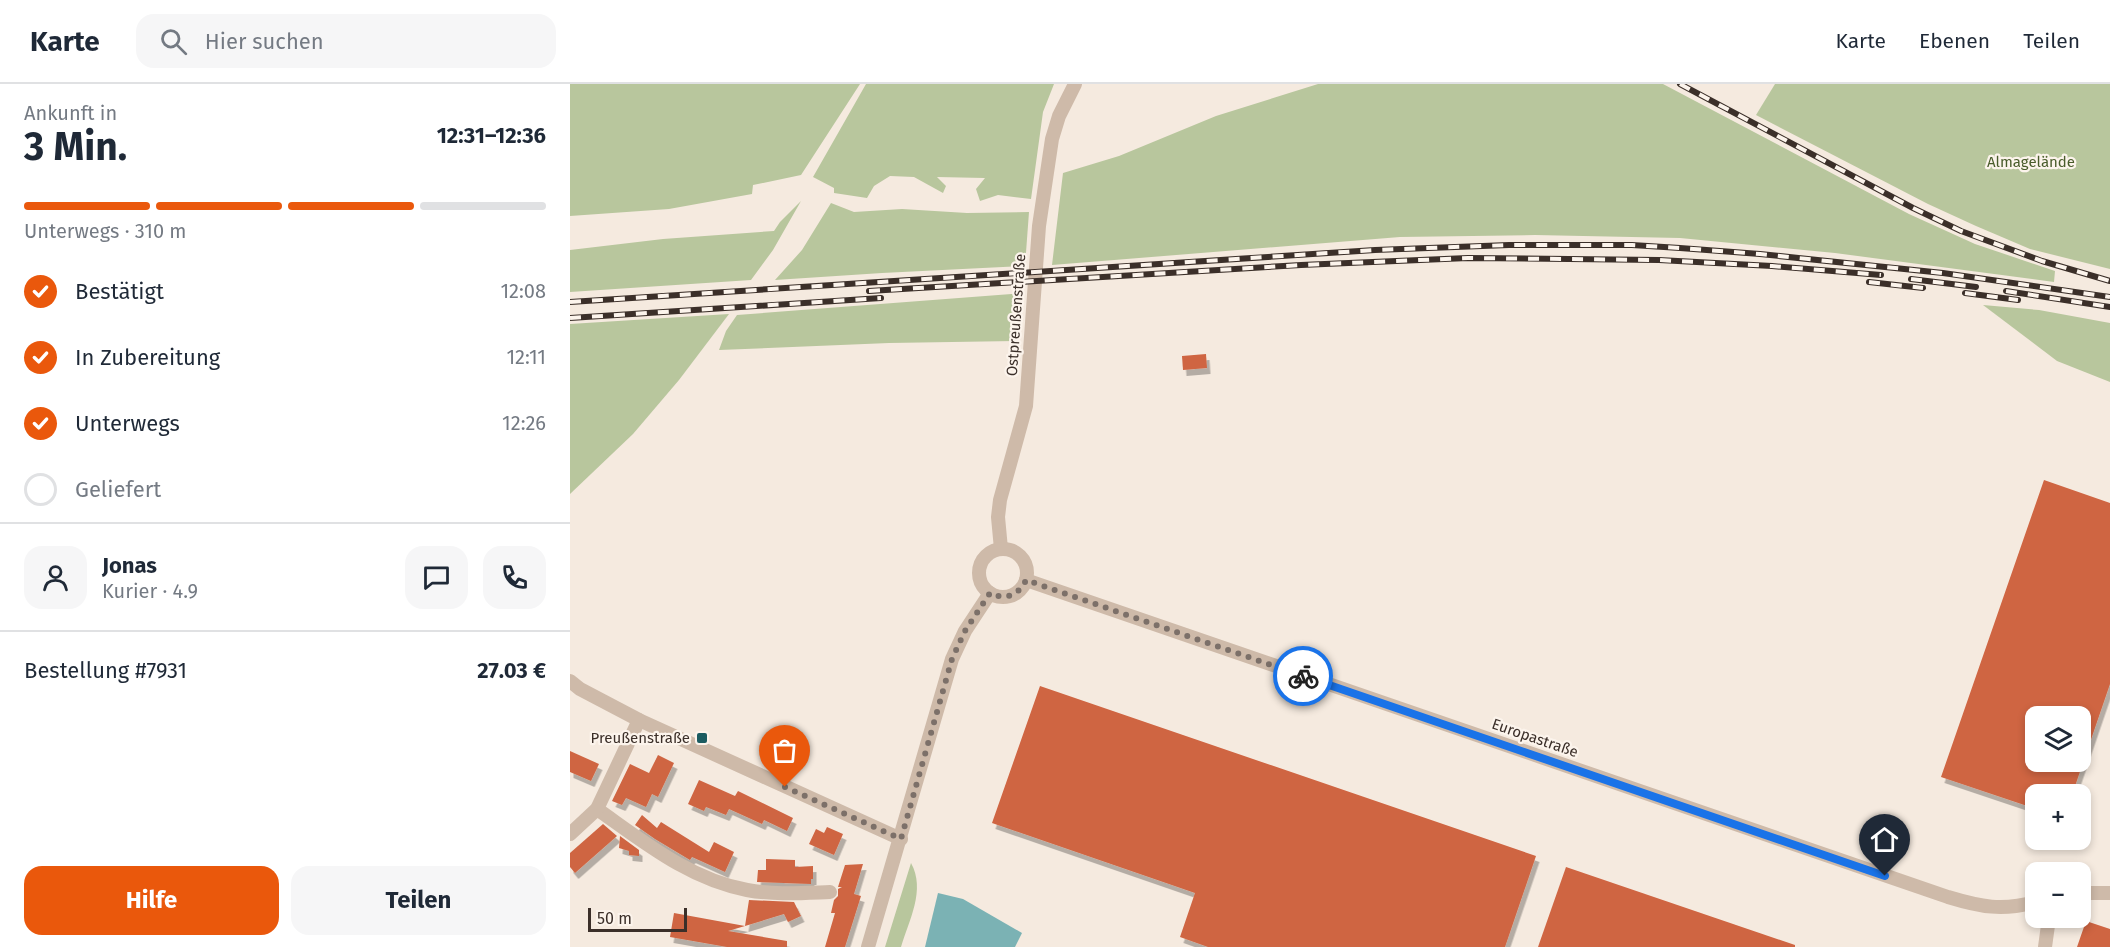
<!DOCTYPE html>
<html lang="de">
<head>
<meta charset="utf-8">
<style>
  :root { --surface:#fff; --page:#f6f6f7; --text:#1f2937; --muted:#747a83; --line:#e0e1e3; --accent:#ea580c }
  body { margin:0; font-family:"Fira Sans",sans-serif; background:var(--page); color:var(--text); height:100vh; display:flex; flex-direction:column; font-size:22px; white-space:nowrap }
  * { box-sizing:border-box; margin:0 }
  p { font-size:20px; color:var(--muted) }
  .icon { flex:none; width:33px; height:33px; fill:none; stroke:currentColor; stroke-width:2; stroke-linecap:round; stroke-linejoin:round }
  .map { position:relative; flex:1; overflow:hidden }
  .panel { display:flex; flex-direction:column; background:var(--surface); width:570px }
  .panel>* { flex:none }
  .buttons { position:absolute; left:1455px; top:622px; display:grid; gap:12px }
  .buttons a { display:grid; place-items:center; width:66px; height:66px; border-radius:12px; background:var(--surface); box-shadow:0 3px 9px #0003; font-size:30px }
  .scale { position:absolute; left:18px; bottom:15px; width:99px; box-sizing:border-box; padding-left:6px; border:3px solid #3b2f29; border-top:0; font-size:16px; line-height:21px; white-space:nowrap; color:#3b2f29; -webkit-text-stroke:4px #fcf4ec; paint-order:stroke }
  .pin { position:absolute; display:grid; place-items:center; width:51px; height:51px; color:#fff; margin:-62px -26px; border-radius:50% 50% 50% 0; rotate:-45deg; box-shadow:0 0 6px #0007 }
  .pin .icon { rotate:45deg }
  .courier { position:absolute; display:grid; place-items:center; width:60px; height:60px; margin:-30px; border:4px solid #1a73e8; border-radius:50%; background:#fff; color:#222; box-shadow:0 2px 8px #0007 }
  .summary em { font-style:normal; font-weight:700 }
  .summary div { display:flex; flex-direction:column-reverse }
  .summary { display:flex; align-items:center; justify-content:space-between; height:102px; padding:0 24px }
  h1 { font-size:39px; font-weight:700; line-height:45px }
  .bar { display:grid; grid-template-columns:repeat(4,1fr); gap:9px 6px; align-content:center; height:72px; padding:0 24px }
  .bar i { height:8px; border-radius:4px; background:var(--line) }
  .bar .current { background:var(--accent) }
  .bar p { grid-column:span 4 }
  .line { display:flex; align-items:center; gap:15px; padding:0 24px; border-top:2px solid var(--line) }
  .line div { flex:1 }
  .round { display:grid; place-items:center; flex:none; width:63px; height:63px; border-radius:18px; background:var(--page) }
  ol { padding:0 24px; list-style:none }
  li { display:flex; align-items:center; gap:18px; height:66px }
  li p { margin-inline-start:auto }
  li .icon { padding:6px; border-radius:50%; background:var(--accent); color:#fff; stroke-width:4 }
  li:last-child { color:var(--muted) }
  li i { width:33px; height:33px; border:3px solid var(--line); border-radius:50% }
  .button { display:flex; gap:12px; margin-top:auto; padding:12px 24px }
  .button a { flex:1; height:69px; border-radius:18px; background:var(--accent); color:#fff; font-size:24px; font-weight:700; line-height:69px; text-align:center }
  .button a+a { background:var(--page); color:var(--text) }
  header { display:flex; align-items:center; gap:36px; box-sizing:border-box; height:84px; padding:0 30px; background:var(--surface); border-bottom:2px solid var(--line) }
  header strong { font-size:28px }
  nav { display:flex; gap:33px; margin-inline-start:auto; font-size:21px }
  .search { width:420px; height:54px; background:var(--page); display:flex; align-items:center; gap:15px; box-sizing:border-box; padding:0 21px; border-radius:18px; color:var(--muted); font-size:22px }
  main { display:flex; flex:1; min-height:0 }
  .map>svg:first-child { display:block }
  .green { fill:#b8c69d }
  .water { fill:#7bb2b4 }
  .building { fill:#cf6542; fill-rule:evenodd; filter:url(#shadow) }
  .lines { fill:none; stroke-linecap:round; stroke-linejoin:round }
  .minor { stroke:#cebaa9; stroke-width:14 }
  .rail-casing { stroke:#3b2f29; stroke-width:6 }
  .rail { stroke:#fcf4ec; stroke-width:4; stroke-dasharray:11; stroke-linecap:butt }
  .done { stroke:#7c7069; stroke-width:6; stroke-dasharray:0 10.8 }
  .route { stroke:#1a73e8; stroke-width:8 }
  .poi-dot { fill:#1b5c61; stroke:#fcf4ec; stroke-width:2 }
  .labels { text-anchor:middle; stroke-width:4.5; stroke-linejoin:round; paint-order:stroke }
  .park-label { font-size:15px; fill:#495c2b; stroke:#fcf4ec }
  .street-label { font-size:15px; fill:#3b2f29; stroke:#fcf4ec }
  .poi-label { font-size:15px; fill:#3b2f29; stroke:#fcf4ec; text-anchor:end }
</style>
</head>
<body>
<header>
<strong>Karte</strong>
<div class="search"><svg class="icon" aria-label="search" viewBox="0 0 24 24"><circle cx="10" cy="10" r="6"/><path d="M15 15l6 6"/></svg>Hier suchen</div>
<nav><a>Karte</a><a>Ebenen</a><a>Teilen</a></nav>
</header>
<main>
<section class="panel">
<div class="summary"><div><h1>3 Min.</h1><p>Ankunft in</p></div><em>12:31–12:36</em></div>
<div class="bar"><i class="current"></i><i class="current"></i><i class="current"></i><i></i><p>Unterwegs · 310 m</p></div>
<ol>
<li><svg class="icon" aria-label="check" viewBox="0 0 24 24"><path d="M5 12l5 5 9-10"/></svg>Bestätigt<p>12:08</p></li>
<li><svg class="icon" aria-label="check" viewBox="0 0 24 24"><path d="M5 12l5 5 9-10"/></svg>In Zubereitung<p>12:11</p></li>
<li><svg class="icon" aria-label="check" viewBox="0 0 24 24"><path d="M5 12l5 5 9-10"/></svg>Unterwegs<p>12:26</p></li>
<li><i></i>Geliefert</li>
</ol>
<div class="line" style="height:108px"><a class="round"><svg class="icon" aria-label="person" viewBox="0 0 24 24"><circle cx="12" cy="8" r="4"/><path d="M4 21q1-7 8-7t8 7"/></svg></a><div><b>Jonas</b><p>Kurier · 4.9</p></div><a class="round"><svg class="icon" aria-label="chat" viewBox="0 0 24 24"><path d="M4 5h16v11H9l-5 4z"/></svg></a><a class="round"><svg class="icon" aria-label="phone" viewBox="0 0 24 24"><path d="M5 4h4l2 5-3 2q2 4 5 5l2-3 5 2v4C11 20 4 13 5 4z"/></svg></a></div>
<div class="line" style="height:78px"><div>Bestellung #7931</div><b>27.03 €</b></div>
<div class="button"><a>Hilfe</a><a>Teilen</a></div>
</section>
<div class="map">
<svg width="1540" height="863" viewBox="0 0 1540 863">
  <defs>
    <filter id="shadow"><feDropShadow dx="3.5" dy="6" stdDeviation="0" flood-color="#0004"/></filter>
  </defs>
  <rect width="100%" height="100%" fill="#f5eadf"/>
  <g class="green">
    <path d="M0,0H290L231,91L183,101L182,110L99,125L0,132Z"/>
    <path d="M296,0H484L473,28L461,115L428,111L410,117L406,105L415,94L367,93L376,102L373,109L344,93L320,92L304,102L297,114L264,109V104L243,93Z"/>
    <path d="M748,0H1093L1339,130L1405,160L1485,187L1484,198L1265,169L1110,154L965,151L830,153L482,181L493,89L549,72L646,32Z"/>
    <path d="M1205,0H1540V185L1460,165L1406,142L1358,120L1186,31Z"/>
    <path d="M231,117L203,166L181,196L0,208V166L93,155L204,147L210,138Z"/>
    <path d="M261,119L284,128L332,125L397,129L459,128L455,182L312,189L205,196L232,166Z"/>
    <path d="M453,209L445,257L319,259L149,266L156,247L167,231Z"/>
    <path d="M1413,221L1469,226L1540,239V298L1487,277Z"/>
    <path d="M159,230L109,296L63,350L0,410V240Z"/>
    <path d="M341,779C356,806 339,836 331,863H315Z"/>
  </g>
  <path class="water" d="M368,809L393,815L452,849L445,863H355Z"/>
  <g class="building">
    <path d="M636,270L637,284L613,286L612,272Z"/>
    <path d="M1474,396L1540,419V600L1502,711H1466V725L1371,693ZM1466,633H1510V678H1466Z"/>
    <path d="M470,602L966,772L935,863H638L610,853L625,809L422,739Z"/>
    <path d="M0,667L29,680L21,697L0,688Z"/>
    <path d="M88,671L104,679L88,713L82,710L76,723L56,714L52,721L42,717L60,680L79,689Z"/>
    <path d="M129,696L165,712L168,707L223,734L217,747L194,736L192,740L159,725L156,731L136,723L134,727L118,720Z"/>
    <path d="M72,731L87,744L91,738L139,768L144,758L164,768L155,788L122,773L120,776L85,755L65,741Z"/>
    <path d="M33,740L47,752L5,789L0,783V769Z"/>
    <path d="M257,743L273,750L264,771L239,760L246,745L254,749Z"/>
    <path d="M50,752L69,766V772L59,771V767L49,764Z"/>
    <path d="M196,775L225,776V783L243,782V795H241V800L187,798L188,786H196Z"/>
    <path d="M293,780L284,810L291,812L275,863H255L265,829H261L264,816L268,812V805L272,803H268L275,781Z"/>
    <path d="M996,783L1225,861V863H968Z"/>
    <path d="M179,816L224,818L231,832L218,838L214,830L175,842Z"/>
    <path d="M104,829L175,842L158,847L217,857V863H157L100,853Z"/>
    <path d="M1516,837L1540,845V863H1507Z"/>
  </g>
  <g class="lines">
    <g class="minor">
      <path d="M431,465L428,433L430,416L456,322L469,142L482,55L489,32L505,0"/>
      <circle cx="433" cy="489" r="24"/>
      <path d="M456,496L1378,813C1411,823 1432,827 1466,818"/>
      <path d="M0,597L10,605L69,636L331,755"/>
      <path d="M27,725C74,758 119,795 177,806C204,811 232,809 260,808"/>
      <path d="M0,750L27,725L69,636"/>
      <path d="M1510,809H1540"/>
      <path d="M298,863L382,575L395,547L420,509"/>
      <path d="M1475,863L1479,834"/>
    </g>
    <defs>
      <g id="rail">
        <path d="M1110,0L1343,124L1391,147L1472,177L1540,197"/>
        <path d="M1341,195L1406,203"/>
        <path d="M1299,198L1353,204"/>
        <path d="M299,207L731,181L898,174L1089,176L1202,182L1311,191"/>
        <path d="M1436,207L1540,223"/>
        <path d="M1395,209L1448,216"/>
        <path d="M0,218L805,166L939,161H1062L1110,164L1190,170L1373,189L1540,213"/>
        <path d="M0,234L311,214"/>
      </g>
    </defs>
    <use href="#rail" class="rail-casing"/>
    <use href="#rail" class="rail"/>
  </g>
  <g class="lines">
    <path class="done" d="M215,703L331,755L382,575L395,547L420,509C435,517 449,511 456,496L733,592"/>
    <path class="route" d="M733,592L1315,792"/>
  </g>
  <rect class="poi-dot" x="126" y="648" width="12" height="12" rx="3"/>
  <g class="labels">
    <g class="park-label">
      <text x="1461" y="83">Almagelände</text>
    </g>
    <g class="street-label">
      <text transform="translate(446 231) rotate(-86)" y="5">Ostpreußenstraße</text>
      <text transform="translate(965 654) rotate(19)" y="5">Europastraße</text>
    </g>
    <g class="poi-label">
      <text x="120" y="659">Preußenstraße</text>
    </g>
  </g>
</svg>
<div class="buttons">
<a><svg class="icon" aria-label="layers" viewBox="0 0 24 24"><path d="M12 4l9 5-9 5-9-5zM3 14l9 5 9-5"/></svg></a>
<a>+</a>
<a>−</a>
</div>
<div class="scale">50 m</div>
<div class="pin" style="left:215px;top:703px;background:#ea580c"><svg class="icon" aria-label="bag" viewBox="0 0 24 24"><path d="M5 8h14l-1 12H6zM9 8a3 3 0 0 1 6 0"/></svg></div>
<div class="pin" style="left:1315px;top:792px;background:#1f2937"><svg class="icon" aria-label="home" viewBox="0 0 24 24"><path d="M3 11l9-7 9 7M6 9v11h12V9"/></svg></div>
<div class="courier" style="left:733px;top:592px"><svg class="icon" aria-label="bike" viewBox="0 0 24 24"><circle cx="6" cy="16" r="4"/><circle cx="18" cy="16" r="4"/><path d="M6 16l4-8h5l3 8M10 8l3 8H6M13 5h3"/></svg></div>
</div>
</main>
</body>
</html>
